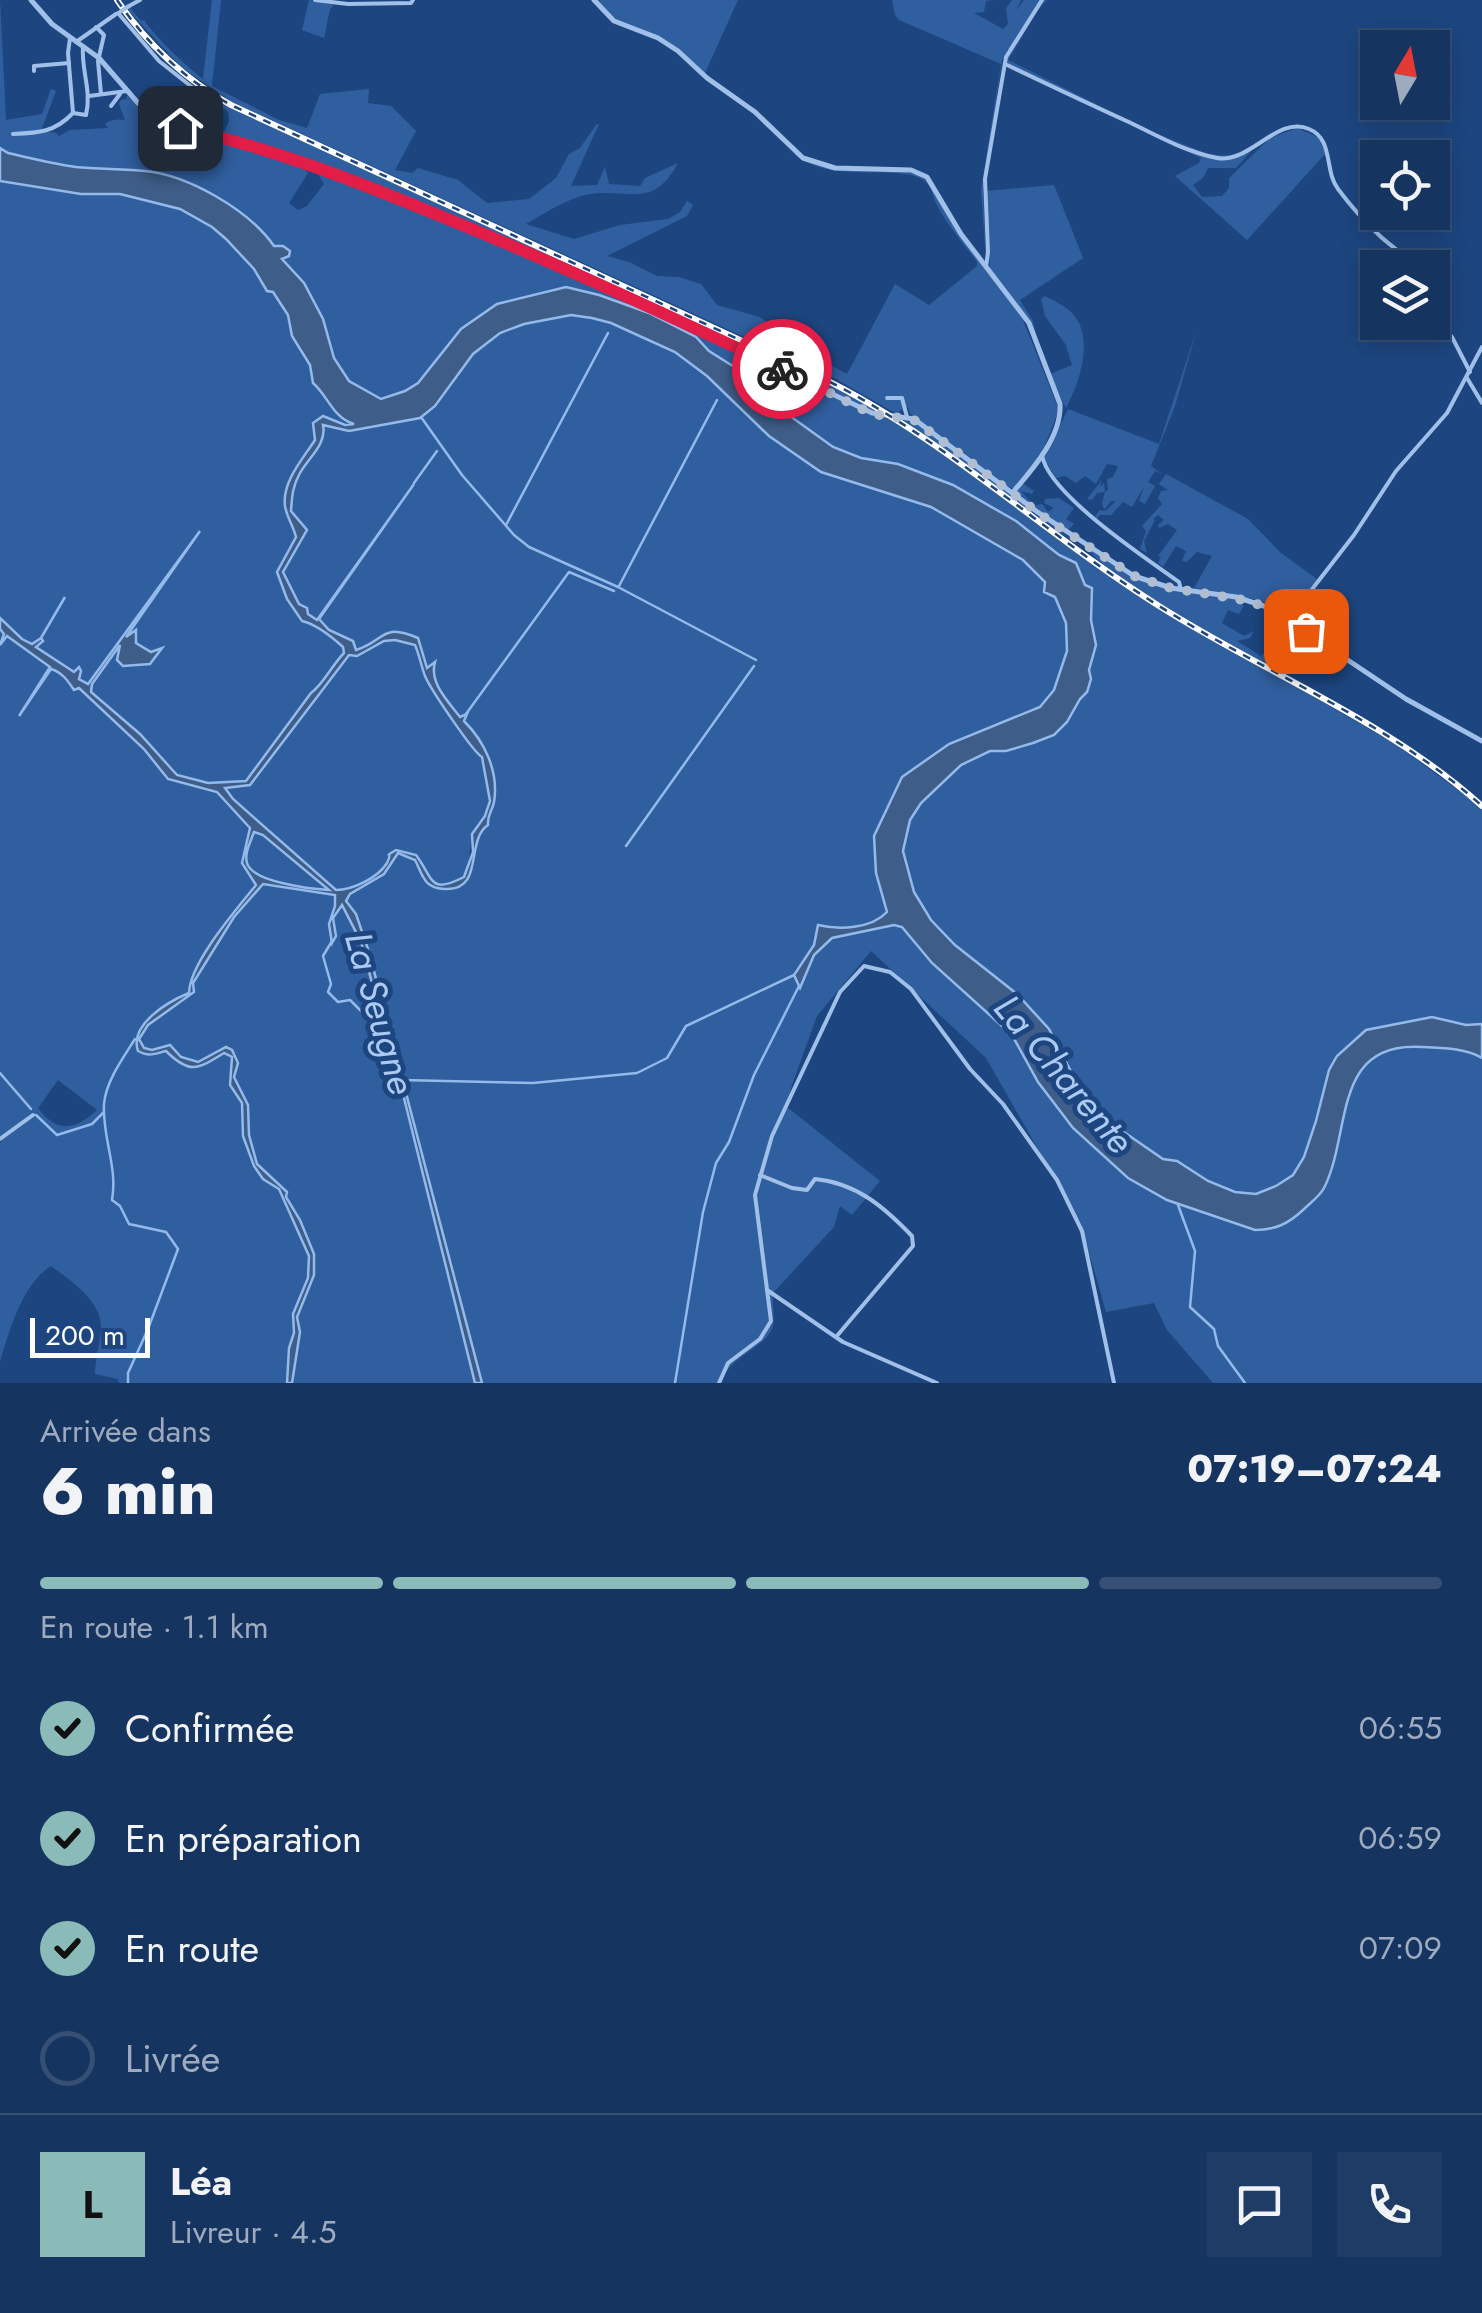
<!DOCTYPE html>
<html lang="fr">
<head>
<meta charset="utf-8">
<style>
  :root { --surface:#163460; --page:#1f3c66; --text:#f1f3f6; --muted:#9eaabd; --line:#354f75; --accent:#8bbbb9 }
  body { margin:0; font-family:Jost,sans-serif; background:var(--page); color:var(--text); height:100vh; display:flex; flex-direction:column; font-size:38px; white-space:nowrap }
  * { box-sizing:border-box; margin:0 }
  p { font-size:32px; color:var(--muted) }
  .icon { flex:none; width:55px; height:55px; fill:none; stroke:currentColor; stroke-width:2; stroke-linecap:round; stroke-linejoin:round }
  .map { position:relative; height:1383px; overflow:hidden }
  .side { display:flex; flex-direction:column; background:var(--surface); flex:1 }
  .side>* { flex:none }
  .needle { width:65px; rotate:10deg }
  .buttons { position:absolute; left:1360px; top:30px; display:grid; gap:20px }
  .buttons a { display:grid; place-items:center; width:90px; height:90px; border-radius:0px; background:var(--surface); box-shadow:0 5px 25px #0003,0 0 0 2px var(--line); font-size:50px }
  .scale { position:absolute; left:30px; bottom:25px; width:120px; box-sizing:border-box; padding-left:10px; border:5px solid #fff; border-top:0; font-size:28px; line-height:35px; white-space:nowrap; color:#fff; -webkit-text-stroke:8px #1d4680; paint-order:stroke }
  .pin { position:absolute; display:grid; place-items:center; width:85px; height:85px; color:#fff; margin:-42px; border-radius:20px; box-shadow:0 5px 15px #0006 }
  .courier { position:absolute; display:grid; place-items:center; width:100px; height:100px; margin:-50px; border:8px solid #e11d48; border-radius:50%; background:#fff; color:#222; box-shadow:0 2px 12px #0007 }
  .summary em { font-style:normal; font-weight:800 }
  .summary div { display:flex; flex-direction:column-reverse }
  .summary { display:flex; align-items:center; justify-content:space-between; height:170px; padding:0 40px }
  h1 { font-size:65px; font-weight:800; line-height:75px }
  .bar { display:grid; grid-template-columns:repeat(4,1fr); gap:15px 10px; align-content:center; height:120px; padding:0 40px }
  .bar i { height:12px; border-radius:8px; background:var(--line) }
  .bar .on { background:var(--accent) }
  .bar p { grid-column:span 4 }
  .line { display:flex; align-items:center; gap:25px; padding:0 40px; border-top:2px solid var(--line) }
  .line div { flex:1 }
  .round { display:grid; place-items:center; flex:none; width:105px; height:105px; border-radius:0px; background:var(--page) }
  ol { padding:0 40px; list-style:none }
  li { display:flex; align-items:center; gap:30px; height:110px }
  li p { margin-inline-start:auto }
  li .icon { padding:10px; border-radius:50%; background:var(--accent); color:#111; stroke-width:4 }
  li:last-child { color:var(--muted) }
  li i { width:55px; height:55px; border:5px solid var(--line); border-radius:50% }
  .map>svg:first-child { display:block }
  .green { fill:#305f9f; fill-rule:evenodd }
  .water { fill:#3e5d88; stroke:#94baeb; stroke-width:2.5; fill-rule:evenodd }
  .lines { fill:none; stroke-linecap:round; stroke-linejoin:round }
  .stream { stroke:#94baeb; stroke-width:2.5 }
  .minor { stroke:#a1c0e9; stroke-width:4 }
  .tertiary { stroke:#a1c0e9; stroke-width:5 }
  .rail-casing { stroke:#fff; stroke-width:6 }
  .rail { stroke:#1d4680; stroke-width:2.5; stroke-dasharray:8; stroke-linecap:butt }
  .minor-bridge { stroke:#a1c0e9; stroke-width:4 }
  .done { stroke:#b0bed3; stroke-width:10; stroke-dasharray:0 18 }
  .route { stroke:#e11d48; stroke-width:12 }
  .labels { text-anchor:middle; stroke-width:10; stroke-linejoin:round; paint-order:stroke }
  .water-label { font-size:38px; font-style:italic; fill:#accaf1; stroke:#1d4680 }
</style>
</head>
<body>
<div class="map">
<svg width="1482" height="1383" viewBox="0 0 1482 1383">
  <rect width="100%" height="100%" fill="#1d4680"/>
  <g class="green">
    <path d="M0,0L6,120L42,114L51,89L56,91L41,131L56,133L59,136L70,130L108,128L105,124C111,119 118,119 125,120L119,104L121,100L127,99L126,95L163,127L211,137L302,166L308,173L289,203L298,210L307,206L324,184L317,172L412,206L403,199L222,136L229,121L228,112L212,99L823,380L886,414L875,413L562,262L443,214L422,210L535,255L873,416L893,419L1142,598L1397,745L1482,808V1383H1213L1167,1330L1154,1303L1106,1312L1081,1224L986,1058L871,951L817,1016L792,1085L787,1107L880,1181L852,1215L840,1206L834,1227L773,1293C772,1304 775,1315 773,1325C768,1348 732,1353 720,1383H119L118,1379L95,1374C95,1363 100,1343 101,1328C102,1301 70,1280 51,1266C22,1284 10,1330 0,1361V1143L4,1136H0V176C126,192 231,189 295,318C312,354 327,399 360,420L266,234L236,209L189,181L146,171L76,167L8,153L0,148ZM479,745L489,757L486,763C496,783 499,815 480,830C476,850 477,886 451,889C439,891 430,887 422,879L423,873L412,856L400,851L416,855C434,879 429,896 464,877C470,861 469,852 472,838C473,829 481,824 484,817C496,795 487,767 476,748ZM58,1080L97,1110C74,1131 57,1133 38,1108Z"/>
    <path d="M212,0H221L212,86L279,120L307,128L320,94L369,89L368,103L391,106L416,131L395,170L412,173L418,168L458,180L487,203L529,199L556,178L569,154L580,148L596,125L599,124L571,186L597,185L605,167L609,184L640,186L645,178L678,163C653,209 631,189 590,194C570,197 543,214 526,224L574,239L620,225L668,219L680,212L687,201L693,205L687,216L607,256L629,262L657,276L679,277L701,284L717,305L760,317L797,347L847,374L895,284L929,305L977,266V262C964,244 947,225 937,205C933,199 933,190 928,184C906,159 831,189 790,151C838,187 901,154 932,185L973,254L1021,315L1059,410L1041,455L1014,489L1007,486L910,414L908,407L895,413L836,379L232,102L181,67L129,11V6L141,21L144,20C156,38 186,66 203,79Z"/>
    <path d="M309,0L334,5L330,9L324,38L302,30Z"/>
    <path d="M596,0H738L705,73L678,49L617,20Z"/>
    <path d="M892,0H993L986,1L984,12L974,13L1003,29L1008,24L1006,8L1012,0H1021L1016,10L1024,0H1047L1038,10L1008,60L1104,108L1008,64L1007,61L1008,49L1002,60L983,192L986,260L981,190L1001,64L899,20L895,15Z"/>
    <path d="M1299,125L1288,127L1229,160L1252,150L1236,168H1208L1203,178L1193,185L1202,197L1222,196L1229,188V178L1270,138L1297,128L1318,137L1326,153L1247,240L1175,176L1199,163L1201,158L1158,138L1206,153L1155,133C1179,142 1216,164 1241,152C1262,142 1275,128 1299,125Z"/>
    <path d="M1054,185L1083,258L1020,300L1033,321L1037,339L1021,309L990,270L985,191Z"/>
    <path d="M1045,296C1054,301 1066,306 1073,314C1095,339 1079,384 1066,408L1048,375L1072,365L1066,345L1045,316L1041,299Z"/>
    <path d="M1197,329L1175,406L1151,466L1162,474L1155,471L1148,482L1155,486L1145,504L1139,501L1144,487L1132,507L1123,502L1111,515H1100L1097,519L1095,516L1100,510L1105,511L1116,501H1111L1104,510L1102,503L1105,492L1097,493L1092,500L1087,499L1102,480L1100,487L1104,483L1105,492L1108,490L1107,479L1113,477L1118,466L1107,464L1096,484L1085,476L1076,483L1065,476L1056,478L1044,459L1068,409L1159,444Z"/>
    <path d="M902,419L922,427L1016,494L1022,483L1034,491L1032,494L1021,491L1034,506L1042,504L1048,512L1054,508L1044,503L1045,499L1059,498L1074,508L1066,519L1074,524L1068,530L1054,526L1084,549Z"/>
    <path d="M1166,474L1248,519L1281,553L1317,579L1293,611L1289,613L1259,600L1194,588L1212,556L1197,552L1187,562L1182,561L1186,551L1176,546L1163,567L1158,563L1161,557L1158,556L1177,530L1168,524L1159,528L1158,525L1164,520L1158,515L1153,519L1155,520L1144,541L1147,553L1140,549L1146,531L1142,526L1162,504L1158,498L1161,491L1168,490L1159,484Z"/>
    <path d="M1090,550C1146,588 1170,590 1235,599L1244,606L1239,614L1228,610L1222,623L1244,636L1254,631L1250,638L1237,641L1261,656L1267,650L1274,655L1271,662L1280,667L1277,670C1245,652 1098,573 1090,550Z"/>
  </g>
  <path class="water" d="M0,148L8,153C30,158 54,164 76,167C96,169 124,169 145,171C188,175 249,210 274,246H283L290,251L289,256L282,259L304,283L323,319L334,358L349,381L381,399L405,391L418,383L461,329L497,304L566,287L599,295L649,313L696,337L709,351L747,375L779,408L833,447L861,458L898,464L953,485L1016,521L1059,555L1076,563L1085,585L1092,588L1091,620L1096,645L1089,670L1091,679L1087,692L1080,699L1067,722L1054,735L1033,743L1006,751H990L961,765L921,803L910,820L903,851L914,892L931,920L955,945L1017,994L1049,1029L1079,1087L1095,1107L1118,1128L1163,1159L1177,1161L1208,1181L1235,1192L1256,1194L1276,1186L1293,1175L1304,1157L1316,1121L1329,1070L1337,1056L1366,1030L1432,1017L1466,1025L1482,1024V1058C1465,1048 1442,1048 1422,1047C1331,1041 1352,1133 1324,1188C1320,1196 1310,1203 1303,1210C1288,1224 1275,1230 1255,1230L1167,1200L1128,1178L1073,1128L1038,1082L1012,1035L932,963L902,927L894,925L832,938L814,955L800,988L794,975L814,945L818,925C839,930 871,929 887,912L876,873L874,836L902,777L949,744L1040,707L1054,690L1067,651L1066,623L1055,597L1044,592L1045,582L1023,560L931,507L821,472L769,436L707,376L675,352L611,323L592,318L571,315L524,324L500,333L473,354L435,406L420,418L349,431L323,425C327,444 309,457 300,473C292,487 292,498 291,511L307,530L283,572L299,604L307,608L308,614L317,620L414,484L319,619L329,630L353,641L356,650C386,641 380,622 418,638L427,668L435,662C429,683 448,701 460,717L467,714L464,721C485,742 499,772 494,802C492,812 487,815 488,825C465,840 485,891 445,889C423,888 423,875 415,860L398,853L384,874L350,894L346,901L356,914L369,952L482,1383H475L404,1098L395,1065L387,1060L392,1057L361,942L342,905L333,918L336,936L332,943L329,924L335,906V895L263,884L234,917L193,983L194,992L148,1025L139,1039L144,1048L152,1050L170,1045L181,1057L198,1062L226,1047L232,1050L238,1063L234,1077L248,1105L249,1135L257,1164L287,1192L286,1197L300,1220L314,1254V1275L297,1317L300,1332L292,1383H287L289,1348L294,1333L293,1314L308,1278L309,1256L279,1189L263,1179L254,1166L243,1136L242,1103L230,1085L232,1057L224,1053C198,1069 190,1075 166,1051C154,1054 149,1057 138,1051C129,1025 167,1002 189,993C190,962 237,909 256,885L242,863L250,828L217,792L168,779L144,749L79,688L74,690C68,681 62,672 51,669L19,716L50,667L7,636L0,645L4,634L0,629V618L22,639L32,644L41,638L65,597L41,638L43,641L36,647L74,672L79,667L81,671L79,679L88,684L200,531L126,637L136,630V643L151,652L162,648L150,664L123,666L117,660L120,645L92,684L91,692L140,734L177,775L208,783L246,781L311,693C323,685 332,665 344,653L343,647C332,637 315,624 302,621L287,599L277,572L296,537C293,525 287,518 285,506C282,482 302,460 315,440L313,423L323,416L345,425L354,424C333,418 328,396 313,383L310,365L292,336L288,315L273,292L267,291L254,269L226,239L212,227L180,209L120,194H81L0,181ZM395,640L415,645C419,654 421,665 425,676C431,690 473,752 482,757L490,801L485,816L472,834L473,852L464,877C429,895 434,879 416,855L396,850C382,859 394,849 387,863C378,878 352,890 336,890L233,799L225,788L250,785L349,655L357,656L384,641ZM254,832L263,835L329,890C311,889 252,882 247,863C244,853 251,841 254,832Z"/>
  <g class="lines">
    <g class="stream">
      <path d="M421,417L462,475L514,535L529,547L618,587L756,660"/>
      <path d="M414,483L437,451"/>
      <path d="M506,525L608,333"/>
      <path d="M619,586L717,400"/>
      <path d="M466,714L569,572L614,591"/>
      <path d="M626,846L754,666"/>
      <path d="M332,941L323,956L331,984L328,992L338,1002L350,1000L364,1014L371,1016L383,1057L388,1060"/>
      <path d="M0,1073L31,1109"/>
      <path d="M402,1080L533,1083L637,1073L667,1058L686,1026L794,975"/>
      <path d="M36,1115L57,1135L92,1124L103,1113"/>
      <path d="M1178,1205L1195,1251L1190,1307L1214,1329L1218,1346L1245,1383"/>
      <path d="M128,1383V1373L148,1329L178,1249L166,1232L129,1224L120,1206L112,1200C118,1167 102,1137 104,1104C106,1081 123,1058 135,1039"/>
      <path d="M675,1383L703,1212L716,1163L729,1142L754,1075L799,986"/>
    </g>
    <g class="minor">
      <path d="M315,0L348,4L411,3L413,0"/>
      <path d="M129,6L140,0"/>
      <path d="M118,13L159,61L202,95"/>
      <path d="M96,27L104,35L98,61L101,94"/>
      <path d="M76,42L116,14"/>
      <path d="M1005,64C1047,84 1089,104 1131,123C1157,136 1187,152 1217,158C1250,164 1277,115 1309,129C1334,139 1324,171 1338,189C1350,205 1364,221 1379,235C1390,246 1404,252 1411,268"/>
      <path d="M34,71V66L69,63"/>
      <path d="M89,96L127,91"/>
      <path d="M111,106L120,94"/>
      <path d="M73,113L86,115C92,90 81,71 83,46"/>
      <path d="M13,134C39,133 55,132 73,113L68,53L70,38"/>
      <path d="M986,267L988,252L985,179L1006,57L1042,0"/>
      <path d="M1432,314L1452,337L1470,372"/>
      <path d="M1467,378L1482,403"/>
      <path d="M887,398H902L907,417"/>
      <path d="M1042,455C1048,494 1146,558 1179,582L1181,590"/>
      <path d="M1289,619L1354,535L1396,471L1447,413L1482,347"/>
      <path d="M0,1139L33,1115"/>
      <path d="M760,1175L792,1188L807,1190L815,1179C857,1183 885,1208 912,1236L913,1246L836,1337"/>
      <path d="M767,1290L843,1342L937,1383"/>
      <path d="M719,1383L728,1363L760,1339L771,1321L755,1195L772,1136L840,992L864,966L890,972L911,989L970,1069L1003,1104L1057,1180L1082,1231L1114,1383"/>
    </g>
    <g class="tertiary">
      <path d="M31,0L52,24L99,58L138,103L166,123L221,137L334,175L551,260L872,413L914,419L1036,511L1134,576L1171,588L1236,597L1270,608L1406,699L1482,741"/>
      <path d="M594,0L614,21L658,38L678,51L707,78L755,112L803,158L835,168L911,170L927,177L961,234L1029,323L1060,404C1062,436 1033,469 1013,492"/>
    </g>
    <defs>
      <path id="rail" d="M117,0C147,44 184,79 231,105L818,376C942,436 1043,533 1159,606C1265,673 1388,721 1482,806"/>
    </defs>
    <use href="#rail" class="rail-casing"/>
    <use href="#rail" class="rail"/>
    <path class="minor-bridge" d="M120,12L129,6"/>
  </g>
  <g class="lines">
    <path class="done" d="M782,369L872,414L914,420L1048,520L1134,576L1171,588L1250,601L1280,614L1306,631"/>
    <path class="route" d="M180,128C266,146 351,179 433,213C552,261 665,314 782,369"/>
  </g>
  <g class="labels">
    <g class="water-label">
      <text transform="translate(380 1013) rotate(74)" y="13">La Seugne</text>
      <text transform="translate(1064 1074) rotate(50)" y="13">La Charente</text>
    </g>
  </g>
</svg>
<div class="buttons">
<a><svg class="needle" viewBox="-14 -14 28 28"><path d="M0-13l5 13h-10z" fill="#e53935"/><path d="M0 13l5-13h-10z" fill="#9eaabd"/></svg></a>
<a><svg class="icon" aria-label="locate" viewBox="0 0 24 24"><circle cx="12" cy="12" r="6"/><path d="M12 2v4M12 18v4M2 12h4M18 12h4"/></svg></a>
<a><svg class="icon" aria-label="layers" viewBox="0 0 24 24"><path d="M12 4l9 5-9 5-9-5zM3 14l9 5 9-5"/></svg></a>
</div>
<div class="scale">200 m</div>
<div class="pin" style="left:1306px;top:631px;background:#ea580c"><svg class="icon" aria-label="bag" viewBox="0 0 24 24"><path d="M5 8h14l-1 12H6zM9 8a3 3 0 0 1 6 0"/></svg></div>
<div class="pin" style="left:180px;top:128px;background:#1f2937"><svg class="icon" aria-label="home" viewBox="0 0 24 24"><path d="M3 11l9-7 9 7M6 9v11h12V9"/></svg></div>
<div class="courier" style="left:782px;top:369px"><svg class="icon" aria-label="bike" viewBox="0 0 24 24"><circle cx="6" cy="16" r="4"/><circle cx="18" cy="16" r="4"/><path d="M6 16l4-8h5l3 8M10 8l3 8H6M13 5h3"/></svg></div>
</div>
<section class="side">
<div class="summary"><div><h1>6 min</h1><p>Arrivée dans</p></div><em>07:19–07:24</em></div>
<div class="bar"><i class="on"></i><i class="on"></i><i class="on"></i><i></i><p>En route · 1.1 km</p></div>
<ol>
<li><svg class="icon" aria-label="check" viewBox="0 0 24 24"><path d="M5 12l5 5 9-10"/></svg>Confirmée<p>06:55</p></li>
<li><svg class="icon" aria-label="check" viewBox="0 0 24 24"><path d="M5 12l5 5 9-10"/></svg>En préparation<p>06:59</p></li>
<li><svg class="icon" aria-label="check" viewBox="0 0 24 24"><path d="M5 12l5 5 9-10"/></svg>En route<p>07:09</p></li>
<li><i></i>Livrée</li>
</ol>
<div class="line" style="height:180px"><b class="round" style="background:var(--accent);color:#111">L</b><div><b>Léa</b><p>Livreur · 4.5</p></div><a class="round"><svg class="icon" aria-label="chat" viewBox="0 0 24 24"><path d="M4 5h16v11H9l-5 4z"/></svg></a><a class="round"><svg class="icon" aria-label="phone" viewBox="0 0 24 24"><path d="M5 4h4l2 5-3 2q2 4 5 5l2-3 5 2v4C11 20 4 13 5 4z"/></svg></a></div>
</section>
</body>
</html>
